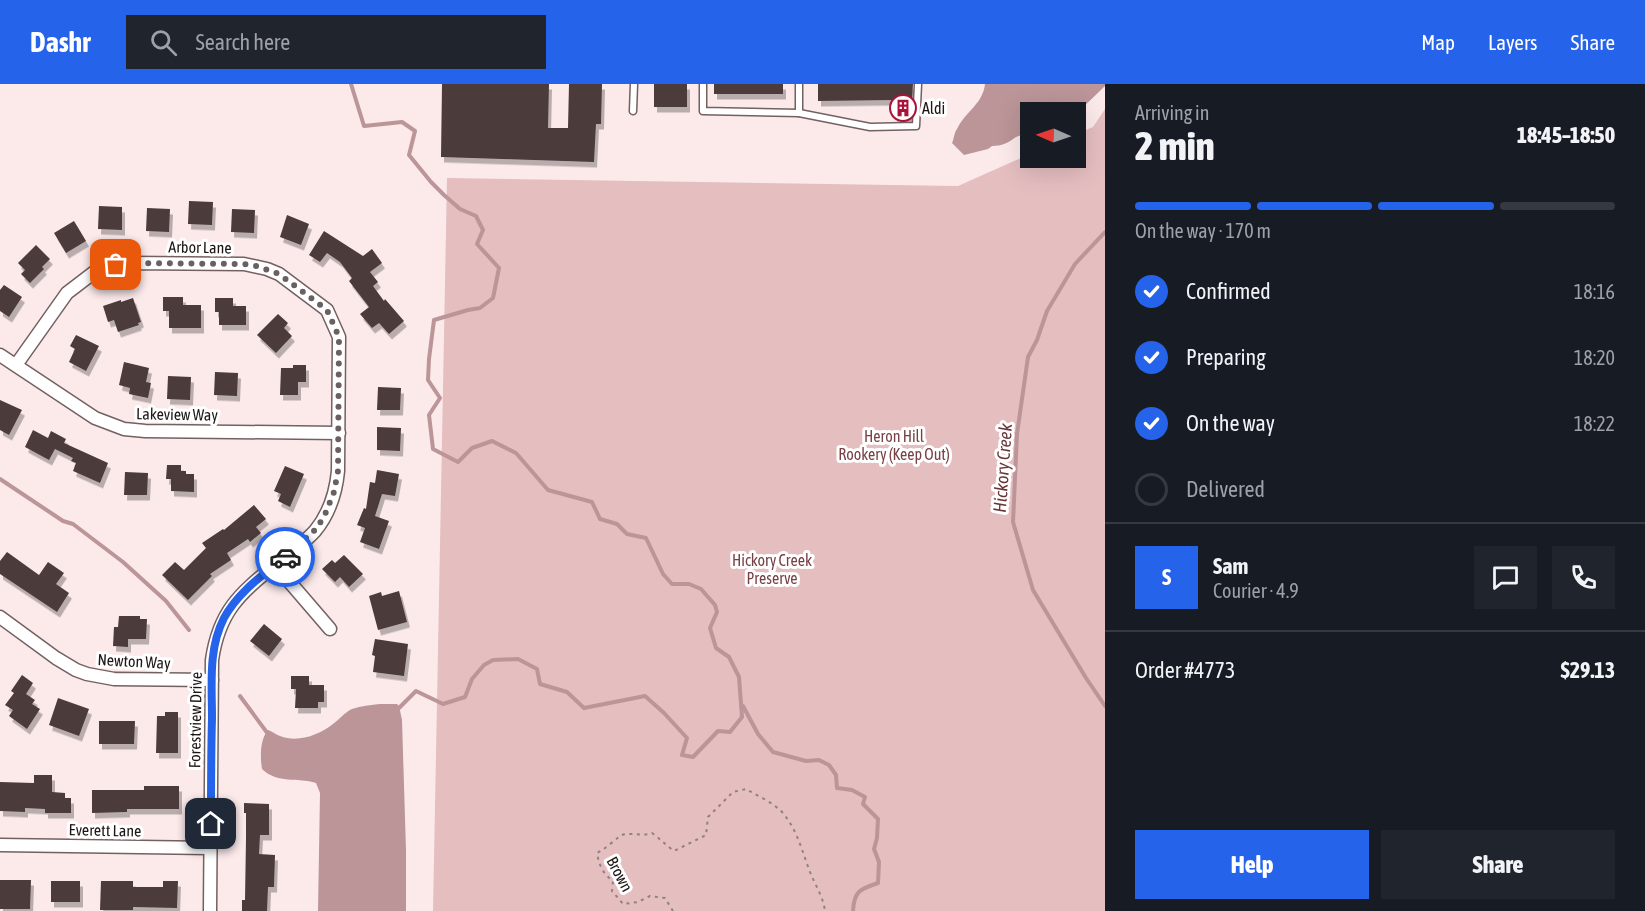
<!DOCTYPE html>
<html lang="en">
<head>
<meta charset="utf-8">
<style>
  :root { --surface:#171b24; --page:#20242c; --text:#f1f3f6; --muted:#9ea1a6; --line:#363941; --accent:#2563eb }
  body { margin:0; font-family:"Asap Condensed",sans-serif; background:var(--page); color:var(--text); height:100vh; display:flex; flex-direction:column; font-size:22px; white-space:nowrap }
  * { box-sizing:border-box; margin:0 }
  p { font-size:20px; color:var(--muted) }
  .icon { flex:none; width:33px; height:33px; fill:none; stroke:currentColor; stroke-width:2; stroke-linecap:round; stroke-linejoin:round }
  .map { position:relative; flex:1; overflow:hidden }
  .details { display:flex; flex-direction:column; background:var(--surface); width:540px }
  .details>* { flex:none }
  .needle { width:39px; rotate:272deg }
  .controls { position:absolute; left:1020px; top:18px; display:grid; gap:12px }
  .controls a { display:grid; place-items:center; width:66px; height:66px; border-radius:0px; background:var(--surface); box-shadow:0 6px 24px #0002; font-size:30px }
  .pin { position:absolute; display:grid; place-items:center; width:51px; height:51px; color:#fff; margin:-26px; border-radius:12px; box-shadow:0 3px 9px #0006 }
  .courier { position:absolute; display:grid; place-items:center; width:60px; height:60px; margin:-30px; border:4px solid #2563eb; border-radius:50%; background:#fff; color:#222; box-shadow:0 2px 8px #0007 }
  .overview em { font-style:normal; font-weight:800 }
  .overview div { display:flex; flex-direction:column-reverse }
  .overview { display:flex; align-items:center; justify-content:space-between; height:102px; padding:0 30px }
  h1 { font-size:39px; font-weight:800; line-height:45px }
  .bar { display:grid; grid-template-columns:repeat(4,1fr); gap:9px 6px; align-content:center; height:72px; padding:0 30px }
  .bar i { height:8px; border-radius:4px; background:var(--line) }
  .bar .active { background:var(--accent) }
  .bar p { grid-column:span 4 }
  .line { display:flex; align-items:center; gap:15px; padding:0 30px; border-top:2px solid var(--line) }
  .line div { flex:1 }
  .round { display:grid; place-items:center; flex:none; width:63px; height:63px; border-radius:0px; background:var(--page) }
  ol { padding:0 30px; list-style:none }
  li { display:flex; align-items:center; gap:18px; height:66px }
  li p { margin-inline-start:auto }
  li .icon { padding:6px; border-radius:50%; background:var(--accent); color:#fff; stroke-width:4 }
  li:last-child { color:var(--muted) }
  li i { width:33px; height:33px; border:3px solid var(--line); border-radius:50% }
  .primary-button { display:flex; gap:12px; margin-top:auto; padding:12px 30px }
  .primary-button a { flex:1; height:69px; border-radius:0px; background:var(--accent); color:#fff; font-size:24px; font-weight:800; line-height:69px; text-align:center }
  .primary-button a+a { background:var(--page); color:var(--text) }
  header { display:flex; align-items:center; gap:36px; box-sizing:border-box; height:84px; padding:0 30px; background:var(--accent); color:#fff }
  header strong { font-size:28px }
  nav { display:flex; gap:33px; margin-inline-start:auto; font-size:21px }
  .search { width:420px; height:54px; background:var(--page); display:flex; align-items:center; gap:15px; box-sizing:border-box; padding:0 21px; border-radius:0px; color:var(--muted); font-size:22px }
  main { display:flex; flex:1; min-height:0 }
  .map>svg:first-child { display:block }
  .green { fill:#e5bec0 }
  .water { fill:#bb9597 }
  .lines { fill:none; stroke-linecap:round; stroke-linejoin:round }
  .stream { stroke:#bb9597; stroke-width:4 }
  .building { fill:#4b3a3b; filter:url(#shadow) }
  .service-casing { stroke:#736061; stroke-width:9 }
  .minor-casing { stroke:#736061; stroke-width:15 }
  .path { stroke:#8f8283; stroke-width:2; stroke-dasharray:3 4.5; stroke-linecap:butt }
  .service { stroke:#fff; stroke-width:6 }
  .minor { stroke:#fff; stroke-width:12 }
  .done { stroke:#6b6061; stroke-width:6; stroke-dasharray:0 10.8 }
  .route { stroke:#2563eb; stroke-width:8 }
  .labels { text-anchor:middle; stroke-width:6; stroke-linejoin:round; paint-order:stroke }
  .poi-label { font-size:16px; fill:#1d1516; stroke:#fff; text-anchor:start }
  .street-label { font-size:16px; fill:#1d1516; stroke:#fff }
  .park-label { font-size:16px; fill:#784146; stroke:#fff }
  .water-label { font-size:18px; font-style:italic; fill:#6a3539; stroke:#fff }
</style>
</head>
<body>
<header>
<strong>Dashr</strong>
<div class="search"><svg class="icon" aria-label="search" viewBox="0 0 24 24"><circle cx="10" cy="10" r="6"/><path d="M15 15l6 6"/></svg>Search here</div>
<nav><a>Map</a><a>Layers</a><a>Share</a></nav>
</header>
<main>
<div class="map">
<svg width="1105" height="827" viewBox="0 0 1105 827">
  <defs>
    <filter id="shadow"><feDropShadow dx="3" dy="5.5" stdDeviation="0" flood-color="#0004"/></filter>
  </defs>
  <rect width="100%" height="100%" fill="#fceaeb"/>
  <path class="green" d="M1105,25V827H433L447,94L958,102L1030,70V74H1076V50L1093,43Z"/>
  <g class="water">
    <path d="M985,0H1105V2L1076,30L1030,28V48C1026,50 1020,51 1016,53C1008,59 1002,62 992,62L988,65L964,71L952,59C954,55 954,49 957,45C965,28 983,20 985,0Z"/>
    <path d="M380,620H397L399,622L402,636L406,766V827H318L320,709L316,699C298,693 277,700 262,685C260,673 260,655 268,646C272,647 276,651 280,652C298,659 319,651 333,640C340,635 345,628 352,625C361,622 371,621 380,620Z"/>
  </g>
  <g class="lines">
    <g class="stream">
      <path d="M351,0L364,42L402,38L415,47L409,71L431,98L444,111L460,125L476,132L483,146L477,160L499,184L493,214L480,224L468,226L434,236L429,275L428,296L440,314L429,331L433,365L458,378L472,364L492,357L516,369L548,406L592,418L600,435L617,440L627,450L646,454L663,490L672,500H689L701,505L715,521L717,528L710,544L716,564L729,573L739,593L742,633L730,648L718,647L693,673L682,671L687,654L664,629L645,612L584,624L567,608L540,600L537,585L518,575L493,576L484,581L472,595L465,613L443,620L416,607L396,627"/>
      <path d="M1105,148L1075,180L1047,227L1037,256L1028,273L1017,350L1013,438L1033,506L1086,594L1105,622"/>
      <path d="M0,395L63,437L73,440L123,478L166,517L189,546"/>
      <path d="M240,612L268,650"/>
      <path d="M743,622L758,650L773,668L806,677L819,676L829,681L836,691L837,704L852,706L865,713L863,720L878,735L877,754L874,765L879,778L878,799C860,805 854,807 853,827"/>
    </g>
  </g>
  <g class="building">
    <path d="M442,0H549L548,44H568L569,0H602L601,40H596L594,78L441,73Z"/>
    <rect x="654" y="0" width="33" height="23"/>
    <rect x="714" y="0" width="69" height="10"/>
    <path d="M818,0H913L911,34L894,32V16L818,17Z"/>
    <path d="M189,117L213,118L212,141L188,140Z"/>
    <path d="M99,122L122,123V146L98,145Z"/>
    <path d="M147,124L170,125L169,148L146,147Z"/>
    <path d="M232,125L255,126L254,149L231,148Z"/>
    <path d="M287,131L309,140L301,161L280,153Z"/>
    <path d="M74,137L86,157L66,169L54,149Z"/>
    <path d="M324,147L363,172L372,165L382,179L370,188L378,198L373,202L384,217L385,215L404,237L389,250L379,239L372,244L360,230L369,223L349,197L352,194L340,178L327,169L320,178L309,171Z"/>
    <path d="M36,161L50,175L42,183L44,185L30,199L21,190L25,186L18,179Z"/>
    <path d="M4,201L22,213L9,233L0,227V206Z"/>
    <path d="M163,213H183V221H201V244H169V227H163Z"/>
    <path d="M133,214L141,238L138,239L139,241L118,248L114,236L108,238L103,222L121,216V218Z"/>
    <path d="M215,214H233V222H246V241H219V228H215Z"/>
    <path d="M278,230L288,239L284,244L292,252L276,269L257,251Z"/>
    <path d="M76,251L99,262L86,287L69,278L75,265L70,262Z"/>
    <path d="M124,278L149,284L146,298L151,299L148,314L129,310L130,304L119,301Z"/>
    <path d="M293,281H306V298H298V311H280L281,284H293Z"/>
    <path d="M215,288L238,289L237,312L214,311Z"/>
    <path d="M168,292L191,293L190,316L167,315Z"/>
    <path d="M378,303L401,304L400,326H377Z"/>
    <path d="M0,316L22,326L9,351L0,346Z"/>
    <path d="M377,343L401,344L400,367L377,366Z"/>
    <path d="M33,346L48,354L51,347L66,355L64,359L108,379L100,399L73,387L76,379L71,377L73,374L55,365L49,376L25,363Z"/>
    <path d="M167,381H181V387H186V390H194V408L171,407V395H166Z"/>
    <path d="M285,382L304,390L290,423L278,417L281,410L274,407Z"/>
    <path d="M377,386L399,390L395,412L382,410L375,432L389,437L379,465L360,458L365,444L357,441L364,424L366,425L370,398L375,399Z"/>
    <path d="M125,388L148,389L147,411H124Z"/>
    <path d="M254,421L266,435L256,443L261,449L250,458L248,455L227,469L231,476L210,490L212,492L188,516L162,491L175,478L184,486L206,464L202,459L223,445L224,446Z"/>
    <path d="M7,468L39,491L48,478L64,489L56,500L69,509L57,528L0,490V477Z"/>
    <path d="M344,471L363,490L349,503L340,493L335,498L322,485L332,476L335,479Z"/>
    <path d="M399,507L407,538L378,546L369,512L381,508L382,512Z"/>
    <path d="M119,532H140V535H147L146,555H128V563L113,562L114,543H118Z"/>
    <path d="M264,540L282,555L269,572L250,557Z"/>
    <path d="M375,555L408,560L404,592L373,588L375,572L372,571Z"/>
    <path d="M22,591L33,599L26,610L35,616L32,620L40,625L27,645L9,632L13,626L5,621L14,609L11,607Z"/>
    <path d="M291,592H309V601H324V618H318V624H295L296,605H291Z"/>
    <path d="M58,614L89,625L79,652L49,641Z"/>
    <path d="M165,628H178V669H156L157,632H165Z"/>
    <path d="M99,637H135L134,660H99Z"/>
    <path d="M34,691H52V708L65,709V714H71V729H45V725L25,724V728L0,727V698L34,699Z"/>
    <path d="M144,702H179V725H127V728L92,729V706H144Z"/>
    <path d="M244,719L269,720V751H260L259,770L275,771L274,803H268L267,827H242V816H245L246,754V729H244Z"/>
    <path d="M0,796H31L30,825H0Z"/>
    <rect x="51" y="797" width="29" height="21"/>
    <path d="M101,797H133V803H163V797H178L177,824L133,823V826H100Z"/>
  </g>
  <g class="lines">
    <defs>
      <g id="service">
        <path d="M703,0V27L799,29L870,43L916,42L918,0"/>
        <path d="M799,0V29"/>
        <path d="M633,27L634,0"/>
      </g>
      <g id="minor">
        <path d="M0,271L95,334L124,345L145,347L339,349"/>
        <path d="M16,281L67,209L101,183L130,179L244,180L267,185L279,190L327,226L339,253L338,387C336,408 329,430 315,447C307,456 297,463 287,471C247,505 220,520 212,576L210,827"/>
        <path d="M275,481L330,545"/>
        <path d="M0,533L56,574L76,586L87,590L114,595L212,596"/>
        <path d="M0,761L210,764"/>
      </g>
    </defs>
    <use href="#service" class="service-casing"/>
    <use href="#minor" class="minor-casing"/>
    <path class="path" d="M673,827L665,814L650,812L638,818L623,820L612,807L613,797C603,790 599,781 597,769C604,766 618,753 622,751C632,748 643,753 652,749C660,755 666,761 674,767L706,751L708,733L733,708L746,705C758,712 772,718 782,728C797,745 802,767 810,788C815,801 823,812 825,827"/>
    <use href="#service" class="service"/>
    <use href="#minor" class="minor"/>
  </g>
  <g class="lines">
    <path class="done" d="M116,181L130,179L244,180L256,182L279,190L327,226L339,253L338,387L334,408L324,433L315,446L285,473"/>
    <path class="route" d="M211,740C211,705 211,669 212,634C212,601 208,565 224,534C238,508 263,491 285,473"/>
  </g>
  <defs>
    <symbol id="building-ring" viewBox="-11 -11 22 22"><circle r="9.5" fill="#fff" stroke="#a91239" stroke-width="1.5"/><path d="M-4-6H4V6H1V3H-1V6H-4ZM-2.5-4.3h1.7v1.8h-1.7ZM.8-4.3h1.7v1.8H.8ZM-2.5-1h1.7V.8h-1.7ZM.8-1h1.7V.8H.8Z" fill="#a91239"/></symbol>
  </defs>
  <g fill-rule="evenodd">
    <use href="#building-ring" x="888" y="9" width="30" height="30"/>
  </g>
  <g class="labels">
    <g class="poi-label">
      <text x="922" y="30">Aldi</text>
    </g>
    <g class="street-label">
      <text transform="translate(200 163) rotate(1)" y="6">Arbor Lane</text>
      <text transform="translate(177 330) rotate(1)" y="6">Lakeview Way</text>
      <text transform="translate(134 577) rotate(3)" y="6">Newton Way</text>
      <text transform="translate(195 636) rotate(-89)" y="6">Forestview Drive</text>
      <text transform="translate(105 746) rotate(1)" y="6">Everett Lane</text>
      <text transform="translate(620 790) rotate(62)" y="6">Brown</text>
    </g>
    <g class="park-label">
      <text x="894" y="358">Heron Hill<tspan x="894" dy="18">Rookery (Keep Out)</tspan></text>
      <text x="772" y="482">Hickory Creek<tspan x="772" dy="18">Preserve</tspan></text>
    </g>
    <g class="water-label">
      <text transform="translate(1003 384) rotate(-86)" y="6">Hickory Creek</text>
    </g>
  </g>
</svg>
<div class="controls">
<a><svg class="needle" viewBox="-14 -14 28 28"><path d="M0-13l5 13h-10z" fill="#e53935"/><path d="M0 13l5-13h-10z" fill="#9ea1a6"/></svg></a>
</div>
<div class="pin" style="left:116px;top:181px;background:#ea580c"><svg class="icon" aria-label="bag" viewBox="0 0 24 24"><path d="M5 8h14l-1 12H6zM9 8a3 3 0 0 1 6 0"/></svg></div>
<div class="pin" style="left:211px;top:740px;background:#1f2937"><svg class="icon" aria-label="home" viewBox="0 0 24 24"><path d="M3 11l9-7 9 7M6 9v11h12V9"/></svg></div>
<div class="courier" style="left:285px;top:473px"><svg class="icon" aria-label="car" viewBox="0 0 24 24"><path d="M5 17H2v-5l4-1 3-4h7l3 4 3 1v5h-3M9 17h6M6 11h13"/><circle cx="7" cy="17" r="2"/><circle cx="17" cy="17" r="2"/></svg></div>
</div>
<section class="details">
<div class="overview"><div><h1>2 min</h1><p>Arriving in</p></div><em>18:45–18:50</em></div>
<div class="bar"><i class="active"></i><i class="active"></i><i class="active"></i><i></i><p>On the way · 170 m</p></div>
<ol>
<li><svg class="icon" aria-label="check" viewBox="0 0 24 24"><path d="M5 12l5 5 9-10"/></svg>Confirmed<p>18:16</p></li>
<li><svg class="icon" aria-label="check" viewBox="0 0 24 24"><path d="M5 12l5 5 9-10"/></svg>Preparing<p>18:20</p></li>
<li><svg class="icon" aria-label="check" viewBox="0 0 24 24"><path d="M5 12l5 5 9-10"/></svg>On the way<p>18:22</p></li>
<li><i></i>Delivered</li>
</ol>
<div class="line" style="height:108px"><b class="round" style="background:var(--accent);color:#fff">S</b><div><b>Sam</b><p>Courier · 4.9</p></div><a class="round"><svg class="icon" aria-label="chat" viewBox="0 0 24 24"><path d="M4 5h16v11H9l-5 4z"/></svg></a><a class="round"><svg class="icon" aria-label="phone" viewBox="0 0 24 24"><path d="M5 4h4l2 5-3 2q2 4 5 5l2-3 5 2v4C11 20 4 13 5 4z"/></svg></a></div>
<div class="line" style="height:78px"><div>Order #4773</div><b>$29.13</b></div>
<div class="primary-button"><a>Help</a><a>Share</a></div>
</section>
</main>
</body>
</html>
